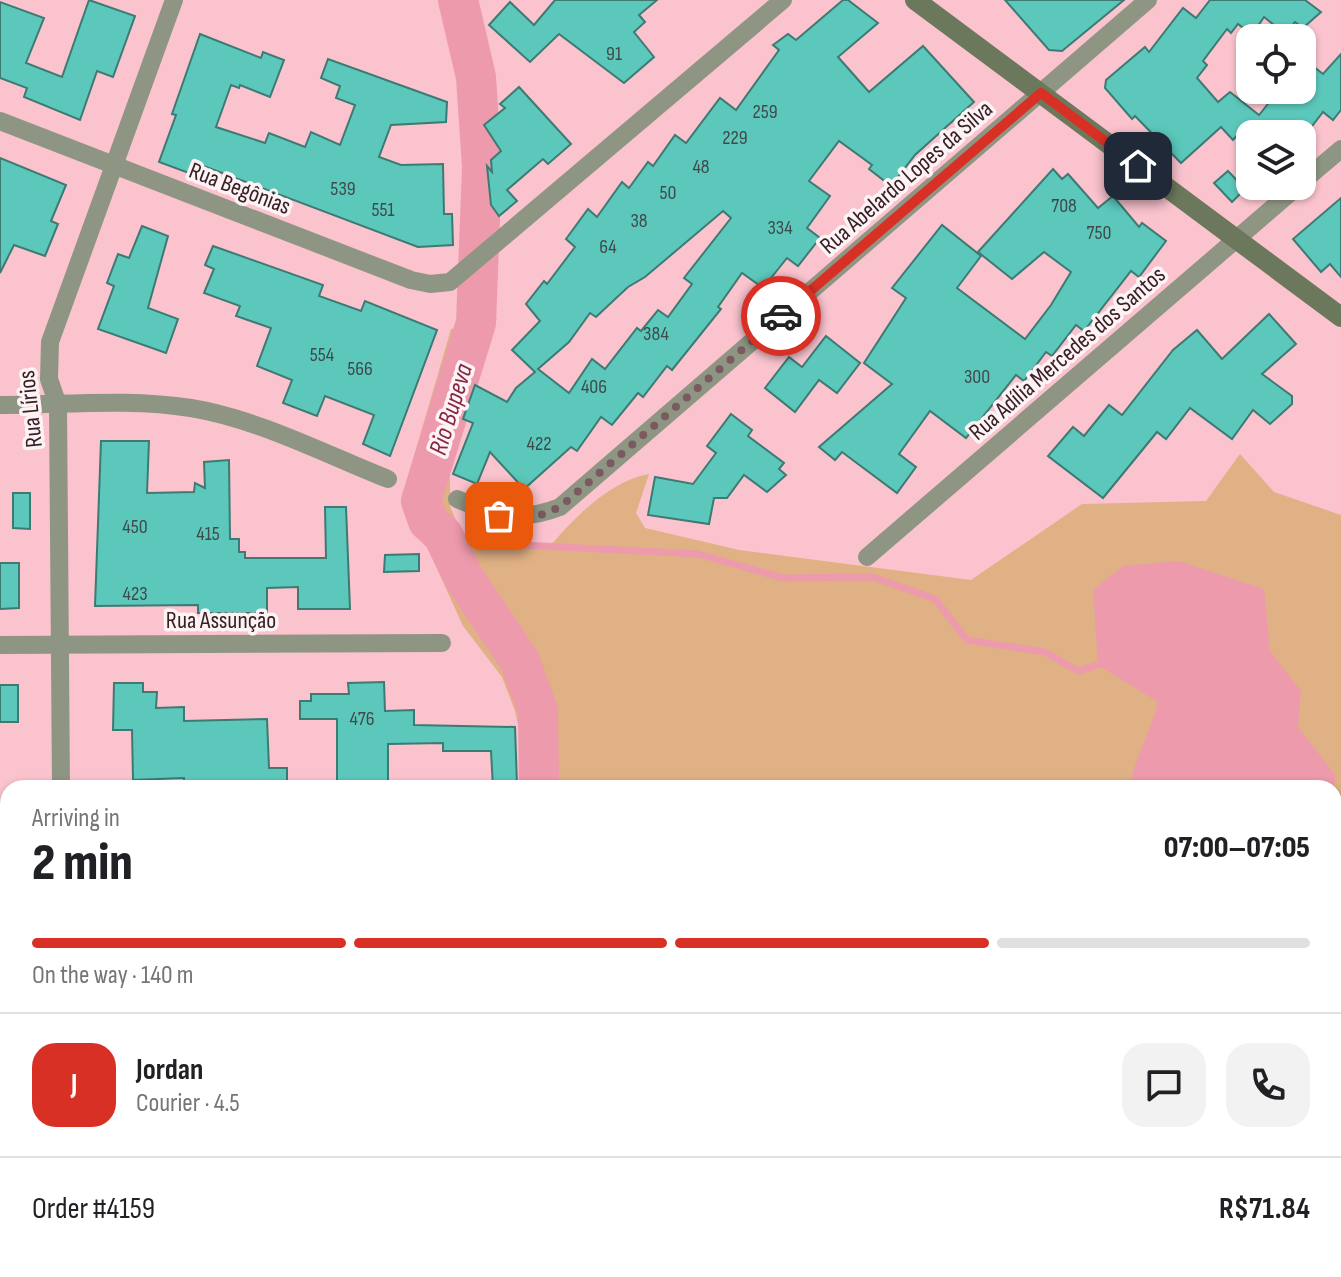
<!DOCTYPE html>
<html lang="en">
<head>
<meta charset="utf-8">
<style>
  :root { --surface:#fff; --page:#f2f2f2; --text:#202124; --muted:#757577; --line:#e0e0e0; --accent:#d93025 }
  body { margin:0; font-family:"Sofia Sans Condensed",sans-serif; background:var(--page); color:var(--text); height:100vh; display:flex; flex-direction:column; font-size:30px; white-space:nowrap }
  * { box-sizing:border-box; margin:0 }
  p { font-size:26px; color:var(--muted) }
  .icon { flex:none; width:44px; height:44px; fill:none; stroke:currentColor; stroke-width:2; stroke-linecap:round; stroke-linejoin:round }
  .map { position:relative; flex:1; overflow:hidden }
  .drawer { position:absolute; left:0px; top:780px; width:1342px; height:498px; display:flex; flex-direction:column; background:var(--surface); border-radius:24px 24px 0 0; box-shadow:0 2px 6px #0004 }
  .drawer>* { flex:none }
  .buttons { position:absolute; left:1236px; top:24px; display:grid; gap:16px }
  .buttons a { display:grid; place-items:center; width:80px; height:80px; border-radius:16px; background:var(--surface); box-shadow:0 2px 6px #0004; font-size:40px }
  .pin { position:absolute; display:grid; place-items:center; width:68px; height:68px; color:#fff; margin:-34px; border-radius:16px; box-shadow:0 4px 12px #0006 }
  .courier { position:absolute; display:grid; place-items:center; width:80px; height:80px; margin:-40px; border:6px solid #d93025; border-radius:50%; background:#fff; color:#222; box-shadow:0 2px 10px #0007 }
  .overview em { font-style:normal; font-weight:800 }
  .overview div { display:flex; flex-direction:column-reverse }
  .overview { display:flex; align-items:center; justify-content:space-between; height:136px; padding:0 32px }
  h1 { font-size:52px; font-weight:800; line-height:60px }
  .bar { display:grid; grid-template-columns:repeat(4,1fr); gap:12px 8px; align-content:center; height:96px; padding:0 32px }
  .bar i { height:10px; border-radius:6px; background:var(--line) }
  .bar .active { background:var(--accent) }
  .bar p { grid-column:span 4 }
  .line { display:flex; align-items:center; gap:20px; padding:0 32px; border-top:2px solid var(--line) }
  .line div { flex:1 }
  .round { display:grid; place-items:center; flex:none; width:84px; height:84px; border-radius:24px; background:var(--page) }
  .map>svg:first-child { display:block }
  .green { fill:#e0b184 }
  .water { fill:#ed9aac }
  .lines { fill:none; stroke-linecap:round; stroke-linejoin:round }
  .stream { stroke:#ed9aac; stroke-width:7 }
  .river { stroke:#ed9aac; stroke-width:40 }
  .building { fill:#5cc8bc; stroke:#3d7a73; stroke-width:2; fill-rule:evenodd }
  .minor { stroke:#8e9683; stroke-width:18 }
  .secondary { stroke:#6c785c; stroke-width:20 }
  .done { stroke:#7a5960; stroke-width:8; stroke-dasharray:0 14.4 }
  .route { stroke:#d93025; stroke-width:10 }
  .labels { text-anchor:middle; stroke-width:7; stroke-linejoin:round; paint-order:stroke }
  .number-label { font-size:20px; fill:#3f4a4b }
  .street-label { font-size:24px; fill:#352025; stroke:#fdf2f4 }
  .water-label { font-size:26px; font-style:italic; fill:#852644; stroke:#fdf2f4 }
</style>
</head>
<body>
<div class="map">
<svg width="1341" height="1277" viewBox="0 0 1341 1277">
  <rect width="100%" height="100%" fill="#fac3ce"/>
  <path class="green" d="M497,318L450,446V506L465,542L551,545C576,516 610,481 649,474L636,513L645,528L739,550L971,580L1082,504L1206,501L1240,454L1274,492L1341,515V1114H1334V788H527V765L515,711L502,677L463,626L403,494L451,329Z"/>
  <path class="water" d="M1178,561L1264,589L1270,651L1301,691L1298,727L1336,776L1333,788H1130C1134,757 1151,733 1158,702L1098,665L1093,590L1123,566Z"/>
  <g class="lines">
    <path class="stream" d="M443,535L465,542L698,554L783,578L873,577L935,599L967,640L1045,652L1078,671L1098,665"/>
    <path class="river" d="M458,0L476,77L482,167L476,323L421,501L428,521L443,535L464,578L520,661L538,711L539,788"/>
  </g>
  <g class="building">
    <path d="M89,0L135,16L113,77L97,71L80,120L24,97L27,88L0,78V2L44,18L26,63L62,77Z"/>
    <path d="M555,0H657L639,15L645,22L634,32L654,57L624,83L559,34L530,62L489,25L510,2L534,25Z"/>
    <path d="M843,0H848L878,23L838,57L869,92L923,46L974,102L915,155L891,186L869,169L872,165L839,141L809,181L830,196L807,228L820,238L798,266L787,258L763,288L742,273L718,307L721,309L672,370L667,366L643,397L638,393L612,425L601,417L577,451L571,447L524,489L490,452L477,484L453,474L473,423L463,419L475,385L507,402L516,388L535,372L512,350L540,321L526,304L544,281L547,284L575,247L566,239L588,209L597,217L622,182L629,188L648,162L653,166L675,135L686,143L720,98L736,110L779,50L773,45L788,34L796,40ZM723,211L731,218L684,278L692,284L668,317L658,310L641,331L637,328L605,369L592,359L569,393L538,369L569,342L590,313L596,317L628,287L645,277Z"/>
    <path d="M1005,0H1124L1062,51L1049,50Z"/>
    <path d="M1210,0H1305L1321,12L1303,28L1295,22L1285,34L1264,17L1252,35L1238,24L1231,33L1227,29L1203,61L1207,65L1197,78L1218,102L1230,92L1259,115L1279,90H1302L1304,72L1309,75L1314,67L1323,74L1341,54V110L1333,120L1323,112L1306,134H1244L1242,130L1233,140L1221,127L1181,163L1135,116L1132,119L1105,88L1106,80L1145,47L1149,52L1183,8L1196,18Z"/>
    <path d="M200,34L261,58L263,52L284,60L270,97L240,85L239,88L231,85L216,127L265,143L269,133L305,147L311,132L340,145L355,105L336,98L340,86L321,78L328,59L447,102L446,122L391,125L379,157L401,165L443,164L444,214H452L453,245L418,247L201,165L197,176L159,162L176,115L172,114Z"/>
    <path d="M519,87L571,144L548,164L543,159L507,190L517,201L499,216L491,205L487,166L492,172L491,160L501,151L484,125L505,108L500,104Z"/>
    <path d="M0,158L66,185L51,221L58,224L45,256L14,245L0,273Z"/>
    <path d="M1053,169L1062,179L1068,174L1098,208L1113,196L1139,227L1142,223L1166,241L1139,277L1131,271L1084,331L1076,325L1052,356L1046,352L1024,381L1016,375L966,438L930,411L899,454L916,467L897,493L842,452L835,460L819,447L892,384L864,363L906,298L892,288L942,225L981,256L957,288L1025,339L1051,305L1071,272L1044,252L1012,279L978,252Z"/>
    <path d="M1228,171L1245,189L1232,202L1214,183Z"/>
    <path d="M1341,198V277L1330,264L1321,272L1293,239Z"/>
    <path d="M142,226L168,236L148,308L178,319L166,353L98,329L114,286L107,283L118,254L129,258Z"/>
    <path d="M213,246L323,285L319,296L361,311L365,301L437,330L390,456L363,444L374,415L325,396L317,416L283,403L292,380L257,366L271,328L236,316L240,306L204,293L214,269L205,265Z"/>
    <path d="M1269,314L1296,344L1262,374L1292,396V404L1270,424L1253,410L1232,439L1190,408L1166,439L1157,432L1103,498L1048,456L1073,427L1084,436L1109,405L1122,415L1173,350L1197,330L1222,359Z"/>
    <path d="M826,336L860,363L837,393L819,380L795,412L765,388L789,357L802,367Z"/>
    <path d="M731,414L752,430L748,436L784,463L779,469L786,475L767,492L744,475L727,498H714L709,524L648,515L655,477L693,484L716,453L707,446Z"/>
    <path d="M101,441H149L147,493L194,492L195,483L205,488L204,462L229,460L230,539H239V552H245V558H326L325,507H346L350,609H298V587L267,588V613H198V605L95,606Z"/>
    <path d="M13,493H30V529L13,528Z"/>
    <path d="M419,554V571L384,572L385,555Z"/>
    <path d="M0,563H19V608L0,609Z"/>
    <path d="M384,682L385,711L414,710V725L515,727L517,785L493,788L491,751H443V743L388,744V787H337V719H300V701H311V694H349L348,683Z"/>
    <path d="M114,683H143V692H157L156,708L184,707V721L267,719L269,768H287V788H184V778L133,780L132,730H113Z"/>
    <rect x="0" y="685" width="18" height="37"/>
  </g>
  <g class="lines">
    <g class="minor">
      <path d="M0,121L411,280L430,284L450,282L783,0"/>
      <path d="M1302,182L1341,149"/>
      <path d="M0,405C63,405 129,398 191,408C258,419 325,454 388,479"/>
      <path d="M457,499C495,515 520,523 560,507L1148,0"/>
      <path d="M867,557L1298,186"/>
      <path d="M0,645L442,643"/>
      <path d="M61,788L58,405L49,379L50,342L174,0"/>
      <path d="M0,895H8"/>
      <path d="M0,1145H8"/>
      <path d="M63,1270V1277"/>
      <path d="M1061,1270L1062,1277"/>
      <path d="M1222,1270L1250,1277"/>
      <path d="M540,1277V1270"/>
    </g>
    <path class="secondary" d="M915,0L1341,317"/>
  </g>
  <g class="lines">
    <path class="done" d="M499,516H538L560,507L781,316"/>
    <path class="route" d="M781,316L1041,93L1138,166"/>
  </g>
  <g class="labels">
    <g class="number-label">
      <text x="614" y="60">91</text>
      <text x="765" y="118">259</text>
      <text x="735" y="144">229</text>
      <text x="701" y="173">48</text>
      <text x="343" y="195">539</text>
      <text x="668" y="199">50</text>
      <text x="1064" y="212">708</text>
      <text x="383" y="216">551</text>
      <text x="639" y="227">38</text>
      <text x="780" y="234">334</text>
      <text x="1099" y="239">750</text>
      <text x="608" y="253">64</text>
      <text x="656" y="340">384</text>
      <text x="322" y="361">554</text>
      <text x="360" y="375">566</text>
      <text x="977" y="383">300</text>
      <text x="594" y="393">406</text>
      <text x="539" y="450">422</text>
      <text x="135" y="533">450</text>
      <text x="208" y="540">415</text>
      <text x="135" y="600">423</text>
      <text x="362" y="725">476</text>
    </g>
    <g class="street-label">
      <text transform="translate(906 177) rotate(-41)" y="8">Rua Abelardo Lopes da Silva</text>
      <text transform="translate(240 188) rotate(21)" y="8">Rua Begônias</text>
      <text transform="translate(1067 353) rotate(-41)" y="8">Rua Adília Mercedes dos Santos</text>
      <text transform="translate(30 409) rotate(-96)" y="8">Rua Lírios</text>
      <text x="221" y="628">Rua Assunção</text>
    </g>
    <g class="water-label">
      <text transform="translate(450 409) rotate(-73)" y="9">Rio Bupeva</text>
    </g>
  </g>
</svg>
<div class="buttons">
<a><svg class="icon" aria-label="locate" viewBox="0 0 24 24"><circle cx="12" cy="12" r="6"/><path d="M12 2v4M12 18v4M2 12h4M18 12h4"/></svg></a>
<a><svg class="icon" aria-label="layers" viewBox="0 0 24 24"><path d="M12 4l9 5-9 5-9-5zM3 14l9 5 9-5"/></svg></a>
</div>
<div class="pin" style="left:499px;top:516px;background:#ea580c"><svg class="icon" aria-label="bag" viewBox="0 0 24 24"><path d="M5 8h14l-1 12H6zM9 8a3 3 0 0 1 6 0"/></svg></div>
<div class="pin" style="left:1138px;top:166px;background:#1f2937"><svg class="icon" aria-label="home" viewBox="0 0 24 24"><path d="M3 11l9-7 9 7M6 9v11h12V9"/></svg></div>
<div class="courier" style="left:781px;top:316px"><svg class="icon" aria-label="car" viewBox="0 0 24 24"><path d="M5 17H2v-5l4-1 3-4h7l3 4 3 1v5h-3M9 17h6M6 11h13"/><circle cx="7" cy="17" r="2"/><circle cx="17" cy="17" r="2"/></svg></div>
<section class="drawer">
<div class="overview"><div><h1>2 min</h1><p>Arriving in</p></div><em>07:00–07:05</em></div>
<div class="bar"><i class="active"></i><i class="active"></i><i class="active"></i><i></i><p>On the way · 140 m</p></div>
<div class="line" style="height:144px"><b class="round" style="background:var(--accent);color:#fff">J</b><div><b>Jordan</b><p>Courier · 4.5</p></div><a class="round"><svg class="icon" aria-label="chat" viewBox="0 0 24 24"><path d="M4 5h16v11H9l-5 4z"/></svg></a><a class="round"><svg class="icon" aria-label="phone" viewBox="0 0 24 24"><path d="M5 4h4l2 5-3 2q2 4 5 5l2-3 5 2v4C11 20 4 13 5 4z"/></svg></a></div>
<div class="line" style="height:104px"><div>Order #4159</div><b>R$71.84</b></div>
</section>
</div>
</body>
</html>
